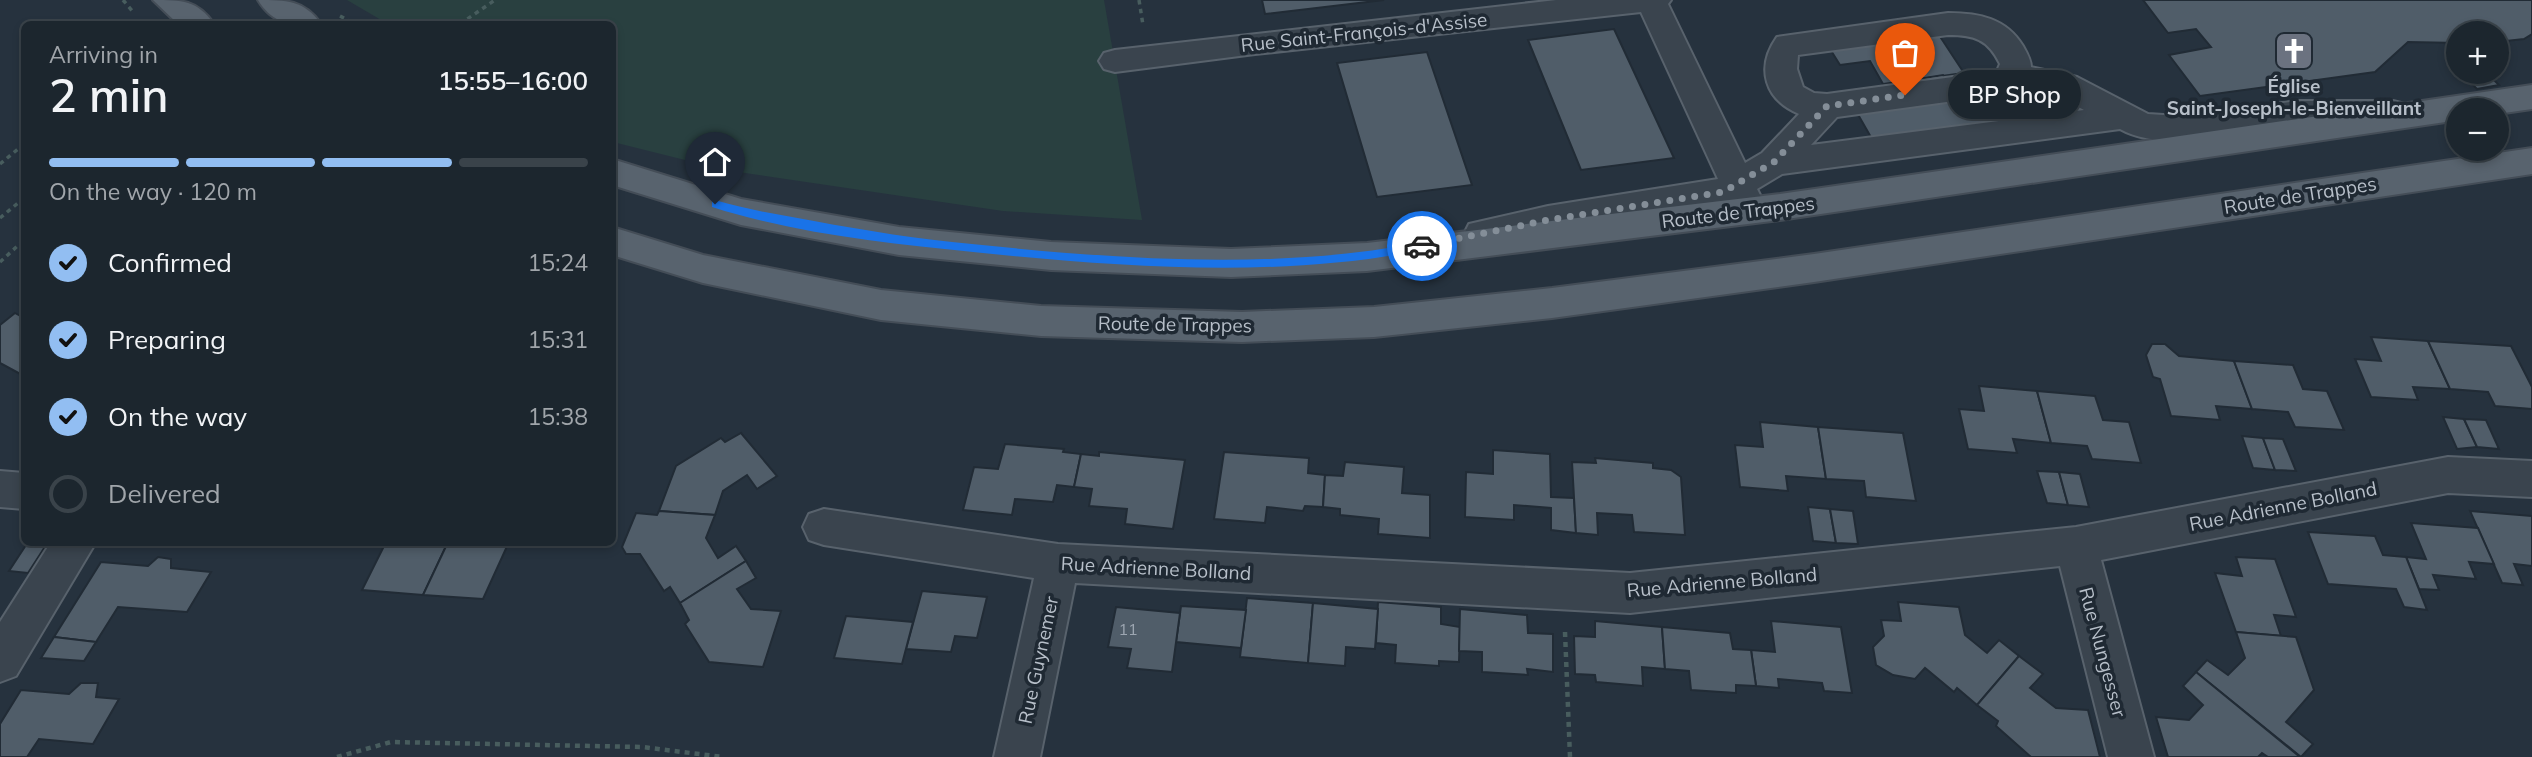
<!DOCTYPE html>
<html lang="en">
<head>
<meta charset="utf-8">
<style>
  :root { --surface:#1c262e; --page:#252e36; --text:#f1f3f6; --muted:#a0a5aa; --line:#3a434a; --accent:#92bef2 }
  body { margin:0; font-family:Mulish,sans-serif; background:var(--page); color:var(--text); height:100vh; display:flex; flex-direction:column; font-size:26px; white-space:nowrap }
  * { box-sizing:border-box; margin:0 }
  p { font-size:23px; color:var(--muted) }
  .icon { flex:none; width:38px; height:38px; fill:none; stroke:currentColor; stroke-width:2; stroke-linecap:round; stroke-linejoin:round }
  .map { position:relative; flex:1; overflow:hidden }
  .sheet { position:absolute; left:21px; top:21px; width:595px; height:525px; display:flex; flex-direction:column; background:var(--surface); border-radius:10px; box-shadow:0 4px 10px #0003,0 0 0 2px var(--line) }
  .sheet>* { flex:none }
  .controls { position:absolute; left:2446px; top:21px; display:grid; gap:14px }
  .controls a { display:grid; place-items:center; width:63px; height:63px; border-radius:50%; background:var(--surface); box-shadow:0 4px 10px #0003,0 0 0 2px var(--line); font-size:35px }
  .pin { position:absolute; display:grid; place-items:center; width:60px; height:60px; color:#fff; margin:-72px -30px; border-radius:50% 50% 50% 0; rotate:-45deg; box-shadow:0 0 7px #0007 }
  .pin .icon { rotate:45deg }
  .courier { position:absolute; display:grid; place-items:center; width:70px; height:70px; margin:-35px; border:5px solid #1a73e8; border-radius:50%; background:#fff; color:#222; box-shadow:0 2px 9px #0007 }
  .bubble { position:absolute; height:49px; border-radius:24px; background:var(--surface); box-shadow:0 4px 10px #0003,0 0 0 2px var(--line); font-size:23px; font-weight:600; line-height:49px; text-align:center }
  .summary em { font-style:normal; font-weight:600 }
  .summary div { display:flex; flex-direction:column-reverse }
  .summary { display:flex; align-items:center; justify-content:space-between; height:119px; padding:0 28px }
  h1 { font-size:46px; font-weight:600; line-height:52px }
  .bar { display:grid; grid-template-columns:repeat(4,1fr); gap:10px 7px; align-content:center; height:84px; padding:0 28px }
  .bar i { height:9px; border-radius:5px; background:var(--line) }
  .bar .active { background:var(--accent) }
  .bar p { grid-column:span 4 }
  ol { padding:0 28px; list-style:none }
  li { display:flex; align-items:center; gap:21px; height:77px }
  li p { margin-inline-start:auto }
  li .icon { padding:7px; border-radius:50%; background:var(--accent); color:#111; stroke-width:4 }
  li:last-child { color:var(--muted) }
  li i { width:38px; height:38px; border:4px solid var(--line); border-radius:50% }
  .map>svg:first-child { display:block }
  .green { fill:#294040 }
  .building { fill:#505d69; stroke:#212b35; stroke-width:2 }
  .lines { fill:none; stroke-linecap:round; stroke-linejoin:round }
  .minor-casing { stroke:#58626c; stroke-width:4 }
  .major-casing { stroke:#444d57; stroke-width:4 }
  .path-far1 { stroke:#485d5e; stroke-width:3.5; stroke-dasharray:4.5 4.5; stroke-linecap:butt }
  .path { stroke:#485d5e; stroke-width:4.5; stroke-dasharray:5 5; stroke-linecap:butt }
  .minor { fill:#3a444e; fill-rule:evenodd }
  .major { fill:#58636e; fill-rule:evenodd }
  .route { fill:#1a73e8 }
  .done { stroke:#848e98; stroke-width:7; stroke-dasharray:0 12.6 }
  .labels { text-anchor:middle; stroke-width:7; stroke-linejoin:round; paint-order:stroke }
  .number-label { font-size:16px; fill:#9da6b1 }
  .street-label { font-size:19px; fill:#b7bfc9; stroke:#1f2933 }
  .poi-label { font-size:19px; font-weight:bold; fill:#b7bfc9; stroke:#1f2933 }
</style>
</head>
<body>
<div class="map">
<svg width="2532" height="757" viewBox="0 0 2532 757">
  <rect width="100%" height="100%" fill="#26323e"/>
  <path class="green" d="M347,0H1104L1142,220L1003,211L725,170L613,142L612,24H388Z"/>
  <g class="building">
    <path d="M1262,0H1384L1265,14Z"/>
    <path d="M2143,0H2532V34L2524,39L2497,42V33H2459V43L2408,42L2375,72L2200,96L2169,55L2211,47L2196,29L2168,33Z"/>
    <path d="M1614,29L1674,158L1581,170L1528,40Z"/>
    <path d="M1939,35L1964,73L1883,84L1870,61L1840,65L1830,49Z"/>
    <path d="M1427,52L1472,185L1377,197L1337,63Z"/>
    <path d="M1943,75L1959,99L2029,90L2047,115L1872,139L1856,111L1926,102L1912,80Z"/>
    <path d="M2492,78L2499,85L2477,89L2470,82Z"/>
    <path d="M15,313L24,318V376L0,363V325Z"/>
    <path d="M2371,337L2428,341L2450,389L2413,387L2418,400L2371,397L2355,359L2381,361Z"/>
    <path d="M2428,341L2511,346L2532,387V409L2495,406L2488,392L2450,389Z"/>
    <path d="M2152,344H2165L2179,356L2234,361L2252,409L2216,406L2220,420L2171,416L2160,379L2153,377L2146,355Z"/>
    <path d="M2234,361L2293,365L2303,389L2327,391L2344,430L2295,427L2288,412L2252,409Z"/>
    <path d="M1979,386L2037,391L2051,443L2013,439L2017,453L1968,449L1959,409L1984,411Z"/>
    <path d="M2037,391L2095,396L2103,420L2129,422L2141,463L2092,459L2087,446L2051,443Z"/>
    <path d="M2443,417L2464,419L2477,447L2457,449Z"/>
    <path d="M2464,419L2486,420L2499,449L2477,447Z"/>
    <path d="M1760,422L1818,427L1826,479L1786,476L1788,491L1740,487L1735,445L1763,447Z"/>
    <path d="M1818,427L1903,433L1916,501L1866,497L1864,481L1826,479Z"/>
    <path d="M741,433L777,476L757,489L747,475L723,491L715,515L659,511L676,466L721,438L725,442Z"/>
    <path d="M2242,436L2263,438L2275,470L2253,468Z"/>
    <path d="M2263,438L2283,439L2296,471L2275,470Z"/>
    <path d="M1005,444L1064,449L1063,452L1081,454L1074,487L1057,485L1053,502L1015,499L1012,515L963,510L974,467L998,469Z"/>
    <path d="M1493,450L1550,454L1551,497L1574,498L1576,533L1551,530V508L1514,505V520L1465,517L1466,472L1493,474Z"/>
    <path d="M1099,452L1185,460L1173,529L1125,524L1127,509L1089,506L1092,489L1074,487L1081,454L1099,456Z"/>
    <path d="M1224,452L1309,458L1308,473L1325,475L1323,507L1305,506L1303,511L1267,507L1265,523L1214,519Z"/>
    <path d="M1595,458L1653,463V468L1671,470L1681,477L1685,535L1634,532L1632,515L1597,513L1598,535L1576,533L1572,462L1596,463Z"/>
    <path d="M1345,462L1404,467L1402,493L1430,495V538L1378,534L1379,519L1340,515V509L1323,507L1325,475L1343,476Z"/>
    <path d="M2037,471L2059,472L2068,505L2047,503Z"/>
    <path d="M2059,472L2080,474L2089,507L2068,505Z"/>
    <path d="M1808,507L1830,509L1836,543L1813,541Z"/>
    <path d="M1830,509L1853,511L1858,544L1836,543Z"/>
    <path d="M659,511L715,515L706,538L718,558L736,546L746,561L680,603L670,587L664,591L640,554H626L622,547L636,513L657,515Z"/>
    <path d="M2470,511L2532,516V566L2514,564L2523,585L2502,583Z"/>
    <path d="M2411,523L2478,528L2494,564L2469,562L2476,579L2433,575L2439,590L2419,589L2406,557L2426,559Z"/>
    <path d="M2308,532L2375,536L2383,555L2406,557L2427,610L2404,607L2396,589L2328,584Z"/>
    <path d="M28,542H48L28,573L9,571Z"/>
    <path d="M386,542H448L423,595L362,590Z"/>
    <path d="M448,542H509L483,599L423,595Z"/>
    <path d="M158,557L171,559V568L211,572L187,612L118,607L96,642L54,637L101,562L148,566Z"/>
    <path d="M2236,557L2275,559L2296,617L2274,615L2281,636L2236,632L2215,573L2242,576Z"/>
    <path d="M746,561L756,578L737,589L751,609L781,611L763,667L709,662L685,624L689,620L680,603Z"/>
    <path d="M922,591L987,597L977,638L955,636L951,652L906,649Z"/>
    <path d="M1247,598L1313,603L1308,663L1240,657Z"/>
    <path d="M1378,602L1441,607V624L1460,627L1459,662L1439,661V666L1395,663L1396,645L1376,643Z"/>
    <path d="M1898,602L1959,607L1965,635L1987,653L1999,640L2019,656L1977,705L1957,688L1954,692L1925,668L1915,679L1893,675L1876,665L1873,647L1884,636L1881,620L1901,621Z"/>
    <path d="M1313,603L1378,609L1375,649L1346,647L1345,666L1308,663Z"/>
    <path d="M1181,606L1246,610L1241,648L1176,642Z"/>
    <path d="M1116,607L1180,613L1172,672L1127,668L1131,649L1108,647Z"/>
    <path d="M1460,609L1527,615L1528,633L1553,634V672L1527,669L1528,675L1482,672V652L1459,651Z"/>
    <path d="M846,616L913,622L902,664L834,658Z"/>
    <path d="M1595,621L1662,627L1665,669L1642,667L1643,686L1596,682L1595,675L1575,674L1574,636L1595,637Z"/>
    <path d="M1771,621L1841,627L1852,693L1824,691L1822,683L1778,679L1779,688L1756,686L1751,650L1775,652Z"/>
    <path d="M1662,627L1730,633L1733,649L1751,650L1756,686L1736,685V693L1691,690L1689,671L1665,669Z"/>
    <path d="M2236,632L2296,637L2314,690L2286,722L2313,744L2301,757L2196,672L2207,660L2228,675L2245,658Z"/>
    <path d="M54,637L96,642L84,661L41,658Z"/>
    <path d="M2019,656L2043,674L2030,688L2056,708L2088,710L2100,757H2031L1996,726L1998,721L1977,705Z"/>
    <path d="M2196,672L2300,757H2268L2262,753L2258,757H2168L2156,717L2189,720L2203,705L2183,686Z"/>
    <path d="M81,683H98L96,697L119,699L93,744L39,739L27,757H0V724L21,690L69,694Z"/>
  </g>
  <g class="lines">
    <defs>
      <g id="minor">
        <path d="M1556,0H1671L1668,4L1745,163L1762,153L1799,114C1765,100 1755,68 1777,37L1948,13C1979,13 2006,18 2023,46C2027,53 2031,60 2031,67L2077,77L2148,114L2179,116L2298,101H2393L2405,104L2410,113L2405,122L2393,125C2361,125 2328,122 2296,125C2244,130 2167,155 2120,129L1782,174L1757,189L1766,207L1760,216L1748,220L1736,216L1729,204L1548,234L1482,248L1469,244L1464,234L1469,224L1548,206L1718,179L1641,12L1255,54L1115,72L1104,69L1099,61L1104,53L1115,50ZM1948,35C1974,35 1988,39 2000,64L1997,71L1827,94L1814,93L1803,87L1797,69L1798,55ZM2034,90L2056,95L2084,110L1811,145L1837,117Z"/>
        <path d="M2448,457L2532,461V497L2448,493L2101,560L2154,757H2108L2060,566L1630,613L1075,583L1040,757H994L1034,578L824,545L809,540L803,527L809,514L824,509L1058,544L1630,573L2076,527Z"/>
        <path d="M0,471L24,473V509L0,507Z"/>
        <path d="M51,542H96L16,676L0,682V622Z"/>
      </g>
      <g id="major">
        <path d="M153,0C182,0 197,0 214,24H178Z"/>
        <path d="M258,0C286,0 304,0 321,24C294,26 274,26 258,0Z"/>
        <path d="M2532,85V109L2497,114V110H2459V120L1780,220L1367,271L1231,277L1051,270L899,255L741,225L612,185V159L741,199L899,227L1051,242L1231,249L1367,243L1780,194Z"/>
        <path d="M2532,148V174L1814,282L1552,318L1374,337L1242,342L1041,336L881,320L703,283L612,255V227L703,255L881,290L1041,306L1242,312L1374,307L1552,288L1814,254Z"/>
      </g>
    </defs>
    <use href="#minor" class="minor-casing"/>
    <use href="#major" class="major-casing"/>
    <g class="path-far1">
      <path d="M123,0L134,13"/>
      <path d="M1139,0L1143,25"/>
      <path d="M340,16L355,24"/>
      <path d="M460,24L495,0"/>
      <path d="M0,164L24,144"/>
      <path d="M0,218L24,198"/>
      <path d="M0,262L24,240"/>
    </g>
    <g class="path">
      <path d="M1565,632L1570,757"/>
      <path d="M337,757L391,742L642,747L723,757"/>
    </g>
    <use href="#minor" class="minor"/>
    <use href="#major" class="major"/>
  </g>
  <path class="route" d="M715,200C748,210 781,215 814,221C867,231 919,239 972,244C1116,259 1280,271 1422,242L1428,246L1422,250C1280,279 1117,267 973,252C888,244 793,233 712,207V201Z"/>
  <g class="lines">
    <path class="done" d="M1422,246L1548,220L1723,192L1774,162L1827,106L1905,95"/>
  </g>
  <defs>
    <symbol id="church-square" viewBox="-11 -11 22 22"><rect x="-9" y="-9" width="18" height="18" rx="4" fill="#6b7280" stroke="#1f2933"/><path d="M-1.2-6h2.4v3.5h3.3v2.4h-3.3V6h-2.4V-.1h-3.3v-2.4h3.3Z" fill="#fff"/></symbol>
  </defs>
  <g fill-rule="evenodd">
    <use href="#church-square" x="2272" y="29" width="44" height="44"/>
  </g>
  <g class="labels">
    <g class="number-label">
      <text x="1128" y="635">11</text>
    </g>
    <g class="street-label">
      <text transform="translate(1364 32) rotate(-6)" y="7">Rue Saint-François-d'Assise</text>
      <text transform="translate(2300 195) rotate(-9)" y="7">Route de Trappes</text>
      <text transform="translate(1738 212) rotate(-7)" y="7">Route de Trappes</text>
      <text transform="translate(1175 324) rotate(1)" y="7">Route de Trappes</text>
      <text transform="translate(2283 506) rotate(-11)" y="7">Rue Adrienne Bolland</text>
      <text transform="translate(1156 568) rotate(3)" y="7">Rue Adrienne Bolland</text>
      <text transform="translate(1722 582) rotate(-5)" y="7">Rue Adrienne Bolland</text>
      <text transform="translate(2103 652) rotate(75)" y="7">Rue Nungesser</text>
      <text transform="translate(1038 660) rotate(-78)" y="7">Rue Guynemer</text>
    </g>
    <g class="poi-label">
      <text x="2294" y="93">Église<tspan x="2294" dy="22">Saint-Joseph-le-Bienveillant</tspan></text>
    </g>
  </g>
</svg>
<div class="controls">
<a>+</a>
<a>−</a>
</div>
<div class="pin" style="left:1905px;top:95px;background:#ea580c"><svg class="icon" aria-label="bag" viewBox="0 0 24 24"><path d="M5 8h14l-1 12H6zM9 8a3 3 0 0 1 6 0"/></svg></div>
<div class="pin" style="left:715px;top:204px;background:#1f2937"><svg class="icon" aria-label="home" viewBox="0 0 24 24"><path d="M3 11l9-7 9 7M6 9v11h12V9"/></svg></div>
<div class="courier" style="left:1422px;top:246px"><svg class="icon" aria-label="car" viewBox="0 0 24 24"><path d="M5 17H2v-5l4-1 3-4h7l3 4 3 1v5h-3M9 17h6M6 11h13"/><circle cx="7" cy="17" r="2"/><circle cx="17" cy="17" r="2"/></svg></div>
<div class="bubble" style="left:1948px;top:70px;width:133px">BP Shop</div>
<section class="sheet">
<div class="summary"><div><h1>2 min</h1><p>Arriving in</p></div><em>15:55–16:00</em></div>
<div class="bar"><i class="active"></i><i class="active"></i><i class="active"></i><i></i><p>On the way · 120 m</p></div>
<ol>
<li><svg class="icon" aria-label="check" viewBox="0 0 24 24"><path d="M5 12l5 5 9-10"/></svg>Confirmed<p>15:24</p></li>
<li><svg class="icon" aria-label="check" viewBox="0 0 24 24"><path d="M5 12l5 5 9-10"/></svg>Preparing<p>15:31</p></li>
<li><svg class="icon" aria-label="check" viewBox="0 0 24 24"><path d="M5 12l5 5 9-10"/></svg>On the way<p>15:38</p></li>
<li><i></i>Delivered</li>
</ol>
</section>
</div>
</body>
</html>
